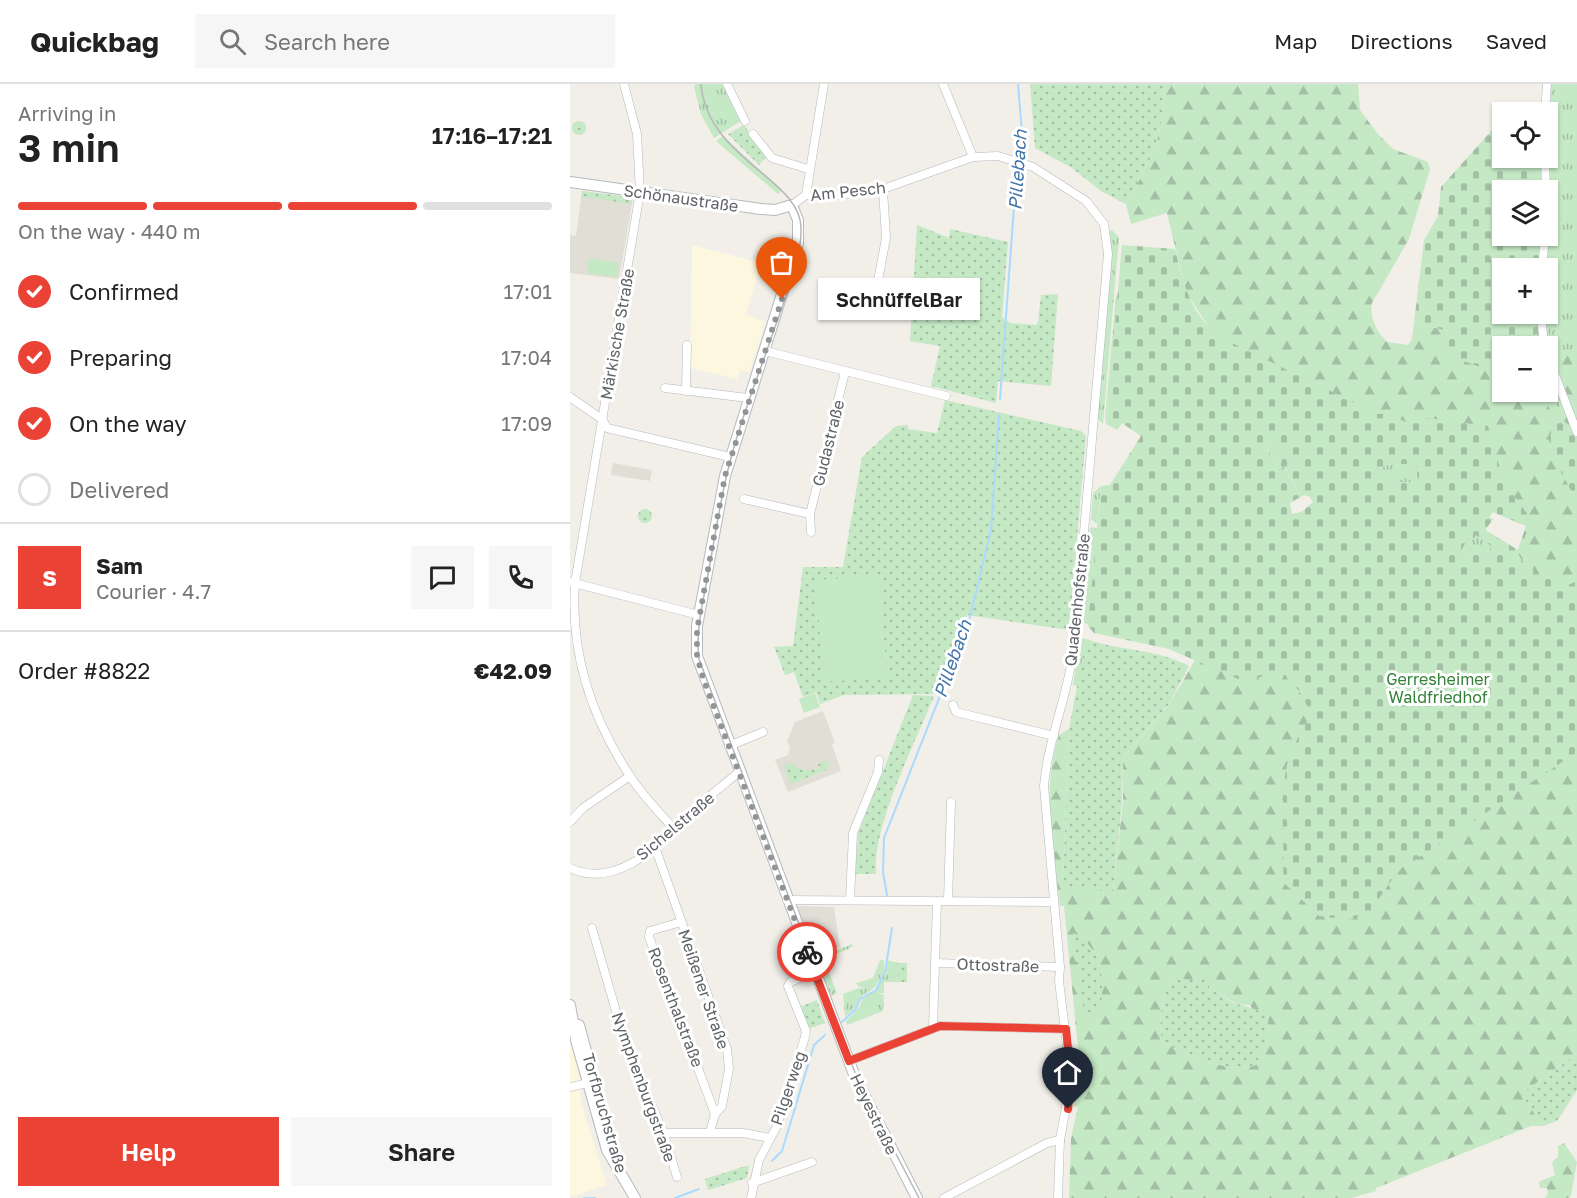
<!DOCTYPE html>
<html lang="en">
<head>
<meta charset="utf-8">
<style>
  :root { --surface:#fff; --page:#f6f6f6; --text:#222; --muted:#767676; --line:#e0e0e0; --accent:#ea4335 }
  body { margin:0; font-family:"Golos Text",sans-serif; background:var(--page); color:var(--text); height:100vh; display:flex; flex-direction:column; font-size:22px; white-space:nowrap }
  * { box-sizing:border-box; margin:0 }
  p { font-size:20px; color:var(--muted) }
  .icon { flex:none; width:33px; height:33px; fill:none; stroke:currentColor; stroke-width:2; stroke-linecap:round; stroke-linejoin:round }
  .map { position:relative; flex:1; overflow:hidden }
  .sheet { display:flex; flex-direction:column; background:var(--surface); width:570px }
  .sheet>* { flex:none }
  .tools { position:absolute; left:922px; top:18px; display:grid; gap:12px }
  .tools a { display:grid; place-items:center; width:66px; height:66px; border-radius:0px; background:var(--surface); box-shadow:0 2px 4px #0004; font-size:30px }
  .pin { position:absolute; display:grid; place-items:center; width:51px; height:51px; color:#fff; margin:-62px -26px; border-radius:50% 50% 50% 0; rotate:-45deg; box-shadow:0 0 6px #0007 }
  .pin .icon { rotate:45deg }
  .courier { position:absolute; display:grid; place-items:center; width:60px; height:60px; margin:-30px; border:4px solid #ea4335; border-radius:50%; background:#fff; color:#222; box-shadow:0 2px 8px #0007 }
  .bubble { position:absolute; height:42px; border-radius:0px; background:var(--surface); box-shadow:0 2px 4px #0004; font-size:20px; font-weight:600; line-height:42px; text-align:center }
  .headline em { font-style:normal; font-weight:600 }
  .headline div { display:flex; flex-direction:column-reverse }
  .headline { display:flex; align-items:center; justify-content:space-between; height:102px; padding:0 18px }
  h1 { font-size:39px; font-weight:600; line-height:45px }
  .bar { display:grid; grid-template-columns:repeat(4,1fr); gap:9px 6px; align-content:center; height:72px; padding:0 18px }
  .bar i { height:8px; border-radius:4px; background:var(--line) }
  .bar .selected { background:var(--accent) }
  .bar p { grid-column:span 4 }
  .line { display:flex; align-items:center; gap:15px; padding:0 18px; border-top:2px solid var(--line) }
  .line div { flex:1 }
  .round { display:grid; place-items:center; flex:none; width:63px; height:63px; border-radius:0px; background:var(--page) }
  ol { padding:0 18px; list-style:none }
  li { display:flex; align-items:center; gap:18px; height:66px }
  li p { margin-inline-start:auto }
  li .icon { padding:6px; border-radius:50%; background:var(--accent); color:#fff; stroke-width:4 }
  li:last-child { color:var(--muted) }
  li i { width:33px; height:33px; border:3px solid var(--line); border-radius:50% }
  .button { display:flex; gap:12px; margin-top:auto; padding:12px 18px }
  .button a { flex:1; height:69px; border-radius:0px; background:var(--accent); color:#fff; font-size:24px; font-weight:600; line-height:69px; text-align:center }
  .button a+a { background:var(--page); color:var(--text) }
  header { display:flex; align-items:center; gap:36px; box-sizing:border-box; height:84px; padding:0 30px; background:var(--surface); border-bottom:2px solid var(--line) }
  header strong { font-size:28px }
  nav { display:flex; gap:33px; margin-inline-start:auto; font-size:21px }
  .search { width:420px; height:54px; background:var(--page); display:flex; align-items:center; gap:15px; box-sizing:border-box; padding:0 21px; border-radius:0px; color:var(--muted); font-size:22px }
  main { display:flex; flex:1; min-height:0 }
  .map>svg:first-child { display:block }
  .commercial { fill:#fef7e0 }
  .education { fill:#e1ded6 }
  .grass { fill:url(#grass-tufts) }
  .forest { fill:url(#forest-firs); fill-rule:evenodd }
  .cemetery { fill:url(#cemetery-stones); fill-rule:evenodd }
  .park { fill:url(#park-dots) }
  .pitch { fill:#c5e8c5 }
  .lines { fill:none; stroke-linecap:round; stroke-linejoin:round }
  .stream { stroke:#aadaff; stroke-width:2 }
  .street-casing { stroke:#b5b8bc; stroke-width:9 }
  .secondary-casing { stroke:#b6babf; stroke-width:12 }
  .street { stroke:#fff; stroke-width:8 }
  .secondary { stroke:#fff; stroke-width:10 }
  .tram { stroke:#b6b7b8; stroke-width:1.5 }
  .done { stroke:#929495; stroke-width:6; stroke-dasharray:0 10.8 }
  .route { stroke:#ea4335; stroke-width:8 }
  .labels { text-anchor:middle; stroke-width:6; stroke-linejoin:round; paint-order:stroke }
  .street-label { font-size:16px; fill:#5f6368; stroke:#fff }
  .park-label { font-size:16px; fill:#348238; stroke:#fff }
  .water-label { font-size:18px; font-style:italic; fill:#4174aa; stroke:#fff }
</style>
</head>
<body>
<header>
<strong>Quickbag</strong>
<div class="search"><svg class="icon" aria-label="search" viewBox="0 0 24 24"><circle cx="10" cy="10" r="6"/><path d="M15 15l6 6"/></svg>Search here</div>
<nav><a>Map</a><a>Directions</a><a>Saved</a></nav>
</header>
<main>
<section class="sheet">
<div class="headline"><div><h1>3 min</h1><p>Arriving in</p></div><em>17:16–17:21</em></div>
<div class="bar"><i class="selected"></i><i class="selected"></i><i class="selected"></i><i></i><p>On the way · 440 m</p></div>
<ol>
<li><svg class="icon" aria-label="check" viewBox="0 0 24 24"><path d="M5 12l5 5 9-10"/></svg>Confirmed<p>17:01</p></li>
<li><svg class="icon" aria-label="check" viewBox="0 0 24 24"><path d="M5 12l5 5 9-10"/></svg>Preparing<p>17:04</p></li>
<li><svg class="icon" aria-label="check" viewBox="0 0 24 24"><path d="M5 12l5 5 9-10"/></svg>On the way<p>17:09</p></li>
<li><i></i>Delivered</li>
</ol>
<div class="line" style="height:108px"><b class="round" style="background:var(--accent);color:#fff">S</b><div><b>Sam</b><p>Courier · 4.7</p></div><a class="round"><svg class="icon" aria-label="chat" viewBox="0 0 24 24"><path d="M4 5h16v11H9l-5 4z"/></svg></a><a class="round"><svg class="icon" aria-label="phone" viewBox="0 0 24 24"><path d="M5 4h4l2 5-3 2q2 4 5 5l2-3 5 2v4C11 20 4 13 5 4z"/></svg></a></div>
<div class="line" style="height:78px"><div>Order #8822</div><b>€42.09</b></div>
<div class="button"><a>Help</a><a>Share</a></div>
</section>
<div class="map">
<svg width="1007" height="1114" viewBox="0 0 1007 1114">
  <defs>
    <pattern id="grass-tufts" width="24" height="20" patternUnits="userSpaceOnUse" patternTransform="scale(1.5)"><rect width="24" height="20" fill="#c5e8c5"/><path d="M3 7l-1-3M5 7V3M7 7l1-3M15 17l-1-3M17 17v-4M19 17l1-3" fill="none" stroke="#a3c0a4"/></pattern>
    <pattern id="forest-firs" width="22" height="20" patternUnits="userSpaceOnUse" patternTransform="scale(1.5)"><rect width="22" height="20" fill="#c5e8c5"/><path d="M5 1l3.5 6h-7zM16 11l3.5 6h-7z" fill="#a3c0a4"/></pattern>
    <pattern id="cemetery-stones" width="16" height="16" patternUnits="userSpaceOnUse" patternTransform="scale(1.5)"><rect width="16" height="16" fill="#c5e8c5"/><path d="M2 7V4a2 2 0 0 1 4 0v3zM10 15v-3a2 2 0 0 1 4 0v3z" fill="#a3c0a4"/></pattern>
    <pattern id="park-dots" width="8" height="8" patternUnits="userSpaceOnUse" patternTransform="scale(1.5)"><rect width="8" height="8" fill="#c5e8c5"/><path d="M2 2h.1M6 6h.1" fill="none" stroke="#a3c0a4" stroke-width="1.8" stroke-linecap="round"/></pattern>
  </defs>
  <rect width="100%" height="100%" fill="#f1efe8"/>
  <g class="commercial">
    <path d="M122,161L191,179L176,231L196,238L179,288L170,286L167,295L120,284Z"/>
    <path d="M0,952L10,988V1015L37,1101L0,1113Z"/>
  </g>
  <g class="education">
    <path d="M12,107L63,114L49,195L0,189V151L6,152Z"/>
    <path d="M43,379L82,386L80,397L41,391Z"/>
    <path d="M253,627L265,659L262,660L271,687L218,708L205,676L218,671L220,664L217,657L225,638Z"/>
    <path d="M227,822L264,823L270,863L246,872Z"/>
  </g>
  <g class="grass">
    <path d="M126,0H155L157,11L171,37L144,54L131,30L124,3Z"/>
    <path d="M981,0H1007V265L978,270L972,230H978V184H974L978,152Z"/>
    <path d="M153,52L212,106L208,110L146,57Z"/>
    <path d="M542,146L549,153L533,340L528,335V329L541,171L540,147Z"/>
    <path d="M546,211L548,212L536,340L535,333Z"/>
    <path d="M701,359L712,378L706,381L696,362Z"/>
    <path d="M821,380H846L848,398H810V384Z"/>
    <path d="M714,382L726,404L720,407L708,385Z"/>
    <path d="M531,402L527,440L521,435L523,409Z"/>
    <path d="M523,443L527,445L519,540L512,539L520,444Z"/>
    <path d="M906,451L921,462L916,483L891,467L898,454Z"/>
    <path d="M510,554L516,555L508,602L503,601Z"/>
    <path d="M283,860L279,865L248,877L246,874Z"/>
    <path d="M310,876H314V888L305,903L292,912L286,923L275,933L273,910L289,904L296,905L288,902L286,899L303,894Z"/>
    <path d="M317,876L328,879V898H314V909H307L314,911L313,927L277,941L276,937L289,924L292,915L306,906L310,895L316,889Z"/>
    <path d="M256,881L267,909L261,912L251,884Z"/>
  </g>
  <g class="forest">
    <path d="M595,0H788L790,26L807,49L823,65L858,78L860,85L839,155L802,219C799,233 807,248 817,258L838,261L842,255L844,239L878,247L933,288V308H978V270L1007,265V970L951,1010L973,1042H961L806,1104V1107L781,1114H499L501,1054L508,1023L504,1022L507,1001L505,975L509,974L494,822H490C483,766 471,705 489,651L499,645L493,800L543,807L553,718V674L599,621L708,432L784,438L848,398L846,379L642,248L616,208L597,129L561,140L556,120C583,73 592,56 595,0ZM923,428L956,442L948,466L915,446L923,435L919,433ZM906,451L921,461L916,482L910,471L902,470L898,472L891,467L898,454L903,455ZM603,895L639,897V904L667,920L680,921L697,951L685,981C663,992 614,969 592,958C589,940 590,909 603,895Z"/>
    <path d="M994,1059L1007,1078L1001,1111L999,1114H975L978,1110L977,1104H970L969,1098L985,1091L982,1078L988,1073V1062Z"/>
  </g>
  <g class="cemetery">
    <path d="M931,36L933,74H972L973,106H933V152H972L970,184H933V230H969L972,262H933V292L873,269L878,247L844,239L854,156L868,132L871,103Z"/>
    <path d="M552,161L605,165C614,202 622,237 658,257L807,330H818L838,339L858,334L918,342C929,384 933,401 961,434L949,471L955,482L998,501L1007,497V668L827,788L800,828L779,836L749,832L713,798C715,760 709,719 717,681C721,664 733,646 741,630C732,610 725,596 704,587L677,599L599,565L524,549L518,542L531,402L540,401L571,352L552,339L547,346L536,340ZM701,359L712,378L706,381L696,362ZM821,380H846L848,398H810V384ZM714,382L726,403L720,407L709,385ZM734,411L740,413L743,418C732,427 736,427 722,430L720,419ZM923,428L956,442L948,466L915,446L923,435L919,433ZM906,451L921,462L916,482L910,471L902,470L898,472L891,467L898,454L903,455Z"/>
    <path d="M978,285L994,337L1007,348V430L1006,416L983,373L979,357L984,337L973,308H978Z"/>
  </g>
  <g class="park">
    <path d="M460,0H595C592,56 583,73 556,120L531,107L502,84L465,64Z"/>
    <circle cx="9" cy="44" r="7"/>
    <path d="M174,41L196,73L189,81L158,50Z"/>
    <path d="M12,107L59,113L62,120L15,113L11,115Z"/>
    <path d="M347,141L379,154L380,145L438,158L432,233L440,239L466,241L468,238L471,211L488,210L481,302L428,297L426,319L361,302L370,262L340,257Z"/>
    <path d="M375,316L511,347L516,352L499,546L397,531L368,610L274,611L250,620L246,608L233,613L224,588L215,591L204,563L223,562L233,483H273L292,373L326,342L338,341V345L367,349Z"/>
    <circle cx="75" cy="432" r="7"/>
    <path d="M516,555C550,567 588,565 619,582L599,620L553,674L552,718L543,807L499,805L493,800L499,645Z"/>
    <path d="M343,611L364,612C345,660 302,741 306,790H285L288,750Z"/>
    <path d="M252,677L259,678L258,685L221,700L214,682L220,678C231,688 237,686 251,685L248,681Z"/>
    <path d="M503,849C533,862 537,904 528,932L514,930Z"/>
    <rect x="328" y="879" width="9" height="19"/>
    <path d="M631,893L639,897V904C647,908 660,918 667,920C715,931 699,945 686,981C663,992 614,969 592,958C589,940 590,909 603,895L623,896Z"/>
    <path d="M247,916L255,939L238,945L230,923Z"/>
    <path d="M1007,970V1006L987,1037L973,1042L951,1010Z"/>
    <path d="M179,1081L177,1094L138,1106L135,1095Z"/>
  </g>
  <g class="pitch">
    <path d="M19,174L49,179L47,193L17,189Z"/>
    <path d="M310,492L317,594L253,598L246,496Z"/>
    <path d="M245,609L250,623L234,629L229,615Z"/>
  </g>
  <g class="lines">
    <g class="stream">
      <path d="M447,76L452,49L448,0"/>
      <path d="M430,315L447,82"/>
      <path d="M317,811L313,788L314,754L398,541L421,446L429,331"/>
      <path d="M272,938L286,925L290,915L306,906L315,888L322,844"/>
      <path d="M202,1077L212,1067L244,961L255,951"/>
      <path d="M14,1114H25"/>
      <path d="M105,1114L129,1105"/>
    </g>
    <defs>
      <g id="street">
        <path d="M54,0L67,50L70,108L5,499C0,570 21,633 60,692C72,711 89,728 104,745"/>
        <path d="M157,0L175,37"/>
        <path d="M373,0L403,73"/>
        <path d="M975,28L977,0"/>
        <path d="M183,50L202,74L238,85"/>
        <path d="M975,74L976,106"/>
        <path d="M236,111L254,0"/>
        <path d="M222,121L236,111L261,112L313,105L403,73L428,72L463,83L516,117L534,140L538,170L504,564C498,611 478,655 474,702L490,883L489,897L501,995L490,1056L488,1114"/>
        <path d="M972,184L975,152"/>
        <path d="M304,218L316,154L313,105"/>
        <path d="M971,230L974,262"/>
        <path d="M195,267L376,312"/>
        <path d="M978,273L1007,348"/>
        <path d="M95,304L178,314"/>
        <path d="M116,307L117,261"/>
        <path d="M0,313L33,336L37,344L160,373"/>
        <path d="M174,415L240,430"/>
        <path d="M241,448L240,430L275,288"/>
        <path d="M0,498L129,531"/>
        <path d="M383,621L386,628L484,652"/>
        <path d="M159,662L193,648"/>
        <path d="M0,738L13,724L60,692"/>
        <path d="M85,763L157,965L159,985L152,1022L145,1030L140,1048"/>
        <path d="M0,784C52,808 97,751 130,721C142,709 156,699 169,688"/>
        <path d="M217,816L484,818"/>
        <path d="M280,816L283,749L308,688L309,676"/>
        <path d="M378,817L381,718"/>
        <path d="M111,838L80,847L79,853L145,1030"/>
        <path d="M22,844L56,962L93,1047L107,1093"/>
        <path d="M366,879L490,883"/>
        <path d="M363,944L367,817"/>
        <path d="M279,977L370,942L496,945"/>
        <path d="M0,1003L18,999"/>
        <path d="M93,1049H173L200,1054"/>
        <path d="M182,1099L242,1078"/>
        <path d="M181,1114L189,1076L207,1042L235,953L236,947L218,902L220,898L245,888"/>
        <path d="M374,1114L477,1059L490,1056"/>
      </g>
      <g id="secondary">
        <path d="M0,98L191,125L205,126L222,121L228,136V159L155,392L127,542V572L285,993L347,1114"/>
        <path d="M0,921L6,956L37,1066L65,1114"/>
        <path d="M9,941L30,1019"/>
      </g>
    </defs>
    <use href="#street" class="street-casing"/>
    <use href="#secondary" class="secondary-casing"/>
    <use href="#street" class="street"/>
    <use href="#secondary" class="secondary"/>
    <path class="tram" d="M131,0C137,75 231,95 231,144C232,175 213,219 203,249C189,290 172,331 161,374C151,410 146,448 139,485C134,515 125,545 129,575L289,999L349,1114"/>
  </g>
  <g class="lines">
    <path class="done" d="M212,215L155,392L127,546V572L133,594L237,868"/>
    <path class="route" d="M237,868L279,977L370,942L496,945L501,995L498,1025"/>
  </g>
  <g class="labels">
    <g class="street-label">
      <text transform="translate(278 107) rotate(-6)" y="6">Am Pesch</text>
      <text transform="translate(111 114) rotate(8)" y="6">Schönaustraße</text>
      <text transform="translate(47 250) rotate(-80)" y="6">Märkische Straße</text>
      <text transform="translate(258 359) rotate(-76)" y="6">Gudastraße</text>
      <text transform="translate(507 516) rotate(-84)" y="6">Quadenhofstraße</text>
      <text transform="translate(105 742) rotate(-40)" y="6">Sichelstraße</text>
      <text transform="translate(428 881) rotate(2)" y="6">Ottostraße</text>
      <text transform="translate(134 905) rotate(71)" y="6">Meißener Straße</text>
      <text transform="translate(106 923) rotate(69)" y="6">Rosenthalstraße</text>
      <text transform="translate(74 1003) rotate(70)" y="6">Nymphenburgstraße</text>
      <text transform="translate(218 1004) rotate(-71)" y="6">Pilgerweg</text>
      <text transform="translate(35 1029) rotate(74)" y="6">Torfbruchstraße</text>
      <text transform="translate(304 1030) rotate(64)" y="6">Heyestraße</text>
    </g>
    <g class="park-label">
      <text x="868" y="601">Gerresheimer<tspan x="868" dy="18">Waldfriedhof</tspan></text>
    </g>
    <g class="water-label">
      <text transform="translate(448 86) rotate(-86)" y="6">Pillebach</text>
      <text transform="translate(383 575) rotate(-71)" y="6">Pillebach</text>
    </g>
  </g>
</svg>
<div class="tools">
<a><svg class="icon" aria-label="locate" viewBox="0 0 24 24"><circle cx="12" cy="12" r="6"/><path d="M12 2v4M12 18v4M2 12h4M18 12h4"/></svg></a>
<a><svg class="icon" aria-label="layers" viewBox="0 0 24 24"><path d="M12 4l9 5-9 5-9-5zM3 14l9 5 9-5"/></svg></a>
<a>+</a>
<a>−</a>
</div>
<div class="pin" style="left:212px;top:215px;background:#ea580c"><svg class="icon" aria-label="bag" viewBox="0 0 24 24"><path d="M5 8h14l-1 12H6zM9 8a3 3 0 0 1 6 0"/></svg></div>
<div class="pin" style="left:498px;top:1025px;background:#1f2937"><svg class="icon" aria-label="home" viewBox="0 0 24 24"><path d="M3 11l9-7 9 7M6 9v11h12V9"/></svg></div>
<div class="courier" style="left:237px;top:868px"><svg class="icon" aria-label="bike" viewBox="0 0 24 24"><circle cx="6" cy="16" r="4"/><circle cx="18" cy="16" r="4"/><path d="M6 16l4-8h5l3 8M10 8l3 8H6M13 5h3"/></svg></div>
<div class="bubble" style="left:248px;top:194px;width:162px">SchnüffelBar</div>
</div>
</main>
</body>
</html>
